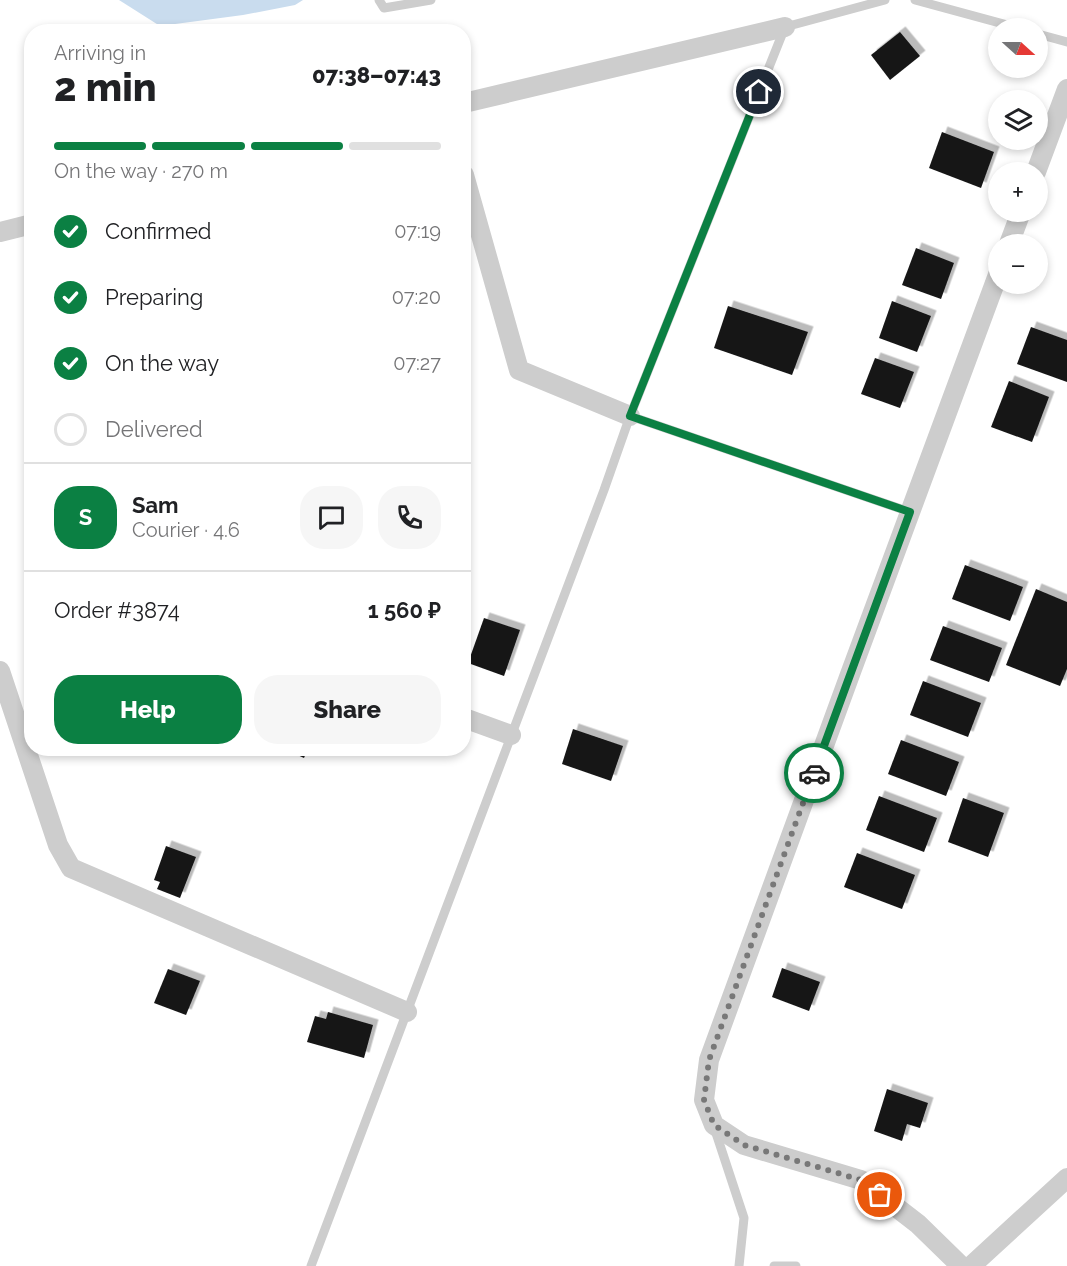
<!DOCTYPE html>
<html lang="en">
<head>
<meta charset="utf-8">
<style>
  :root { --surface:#fff; --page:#f6f6f6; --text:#202124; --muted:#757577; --line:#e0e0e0; --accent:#0b8043 }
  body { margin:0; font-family:Raleway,sans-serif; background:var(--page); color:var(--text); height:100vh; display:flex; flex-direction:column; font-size:22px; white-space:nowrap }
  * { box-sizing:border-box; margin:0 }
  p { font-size:20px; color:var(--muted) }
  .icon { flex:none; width:33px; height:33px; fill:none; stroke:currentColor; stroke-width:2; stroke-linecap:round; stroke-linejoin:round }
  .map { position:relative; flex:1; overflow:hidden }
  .drawer { position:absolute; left:24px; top:24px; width:447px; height:732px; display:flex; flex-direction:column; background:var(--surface); border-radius:24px; box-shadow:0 3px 9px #0003 }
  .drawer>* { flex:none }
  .needle { width:39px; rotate:111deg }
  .fabs { position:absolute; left:988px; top:18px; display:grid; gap:12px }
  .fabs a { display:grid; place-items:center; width:60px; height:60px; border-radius:50%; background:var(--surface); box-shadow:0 3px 9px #0003; font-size:30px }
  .pin { position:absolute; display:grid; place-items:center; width:51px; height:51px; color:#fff; margin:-26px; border:3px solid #fff; border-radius:50%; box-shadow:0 2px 6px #0007 }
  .courier { position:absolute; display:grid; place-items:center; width:60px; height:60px; margin:-30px; border:4px solid #0b8043; border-radius:50%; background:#fff; color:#222; box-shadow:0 2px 8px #0007 }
  .overview em { font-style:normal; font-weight:800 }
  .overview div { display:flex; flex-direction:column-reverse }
  .overview { display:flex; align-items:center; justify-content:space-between; height:102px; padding:0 30px }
  h1 { font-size:39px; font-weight:800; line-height:45px }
  .bar { display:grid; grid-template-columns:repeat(4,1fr); gap:9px 6px; align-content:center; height:72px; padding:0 30px }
  .bar i { height:8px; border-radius:4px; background:var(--line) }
  .bar .on { background:var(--accent) }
  .bar p { grid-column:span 4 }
  .line { display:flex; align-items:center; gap:15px; padding:0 30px; border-top:2px solid var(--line) }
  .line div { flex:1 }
  .round { display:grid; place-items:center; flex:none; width:63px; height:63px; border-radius:24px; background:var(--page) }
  ol { padding:0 30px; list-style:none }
  li { display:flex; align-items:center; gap:18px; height:66px }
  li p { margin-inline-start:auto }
  li .icon { padding:6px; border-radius:50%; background:var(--accent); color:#fff; stroke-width:4 }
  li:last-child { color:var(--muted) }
  li i { width:33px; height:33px; border:3px solid var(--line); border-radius:50% }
  .cta { display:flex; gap:12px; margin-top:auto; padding:12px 30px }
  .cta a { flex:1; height:69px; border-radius:24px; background:var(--accent); color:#fff; font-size:24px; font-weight:800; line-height:69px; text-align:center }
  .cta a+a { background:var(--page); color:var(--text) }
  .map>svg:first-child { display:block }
  .water { fill:#c9dcee }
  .building { fill:#171717; filter:url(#shadow) }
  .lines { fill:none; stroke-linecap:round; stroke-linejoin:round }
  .lane { stroke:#cdcdcd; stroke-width:9 }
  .street { stroke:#cdcdcd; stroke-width:20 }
  .done { stroke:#787878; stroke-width:6; stroke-dasharray:0 10.8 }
  .route { stroke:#0b8043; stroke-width:8 }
</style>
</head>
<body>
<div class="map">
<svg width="1067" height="1266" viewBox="0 0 1067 1266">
  <defs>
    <filter id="shadow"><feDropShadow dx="5.5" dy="-5.5" stdDeviation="0" flood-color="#0004"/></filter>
  </defs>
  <rect width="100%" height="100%" fill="#fff"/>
  <path class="water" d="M119,0H303L295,5L243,15L160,26Z"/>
  <g class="building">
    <path d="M900,32L920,56L890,80L871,55Z"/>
    <path d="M942,132L994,152L981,188L929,168Z"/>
    <path d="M916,248L954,263L941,299L902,285Z"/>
    <path d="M892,301L931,316L917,352L879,338Z"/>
    <path d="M728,306L808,332L792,375L714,348Z"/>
    <path d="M1031,327L1067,340V382L1017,364Z"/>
    <path d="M875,358L914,372L900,408L861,394Z"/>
    <path d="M1009,381L1049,397L1032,442L991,427Z"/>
    <path d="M965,565L1023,587L1010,621L952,599Z"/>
    <path d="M1036,589L1067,602V669L1060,686L1006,665Z"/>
    <path d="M484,618L520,630L504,676L468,663Z"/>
    <path d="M943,626L1002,648L989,682L930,660Z"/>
    <path d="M923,681L981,703L968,737L910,715Z"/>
    <path d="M573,729L623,746L611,781L562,764Z"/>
    <path d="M901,740L959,762L946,796L888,774Z"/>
    <path d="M282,748H308L304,758Z"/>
    <path d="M879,796L937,818L924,852L866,830Z"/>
    <path d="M963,798L1004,813L988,857L948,842Z"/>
    <path d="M166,846L196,857L180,898L157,889L160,882L154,880Z"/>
    <path d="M857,853L915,875L902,909L844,887Z"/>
    <path d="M782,968L820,982L809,1011L772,997Z"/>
    <path d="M168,969L200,981L186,1015L154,1003Z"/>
    <path d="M328,1012L373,1025L364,1058L307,1042L315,1016L326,1019Z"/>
    <path d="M887,1089L928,1103L920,1128L907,1124L902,1141L874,1131Z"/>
  </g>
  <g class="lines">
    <g class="lane">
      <path d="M379,0L384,8L431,0"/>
      <path d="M915,0L1018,28"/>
      <path d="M1038,34L1067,42"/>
      <path d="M630,416L910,512"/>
      <path d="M715,1130L744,1218L739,1266"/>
      <path d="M311,1266L604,490L630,416L785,27L885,0"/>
      <path d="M774,1266H796"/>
    </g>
    <g class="street">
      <path d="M464,103L785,27"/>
      <path d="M1036,172L1067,89"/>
      <path d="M464,175L519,370L630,416"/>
      <path d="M0,232L32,224"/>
      <path d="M1009,244L1021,212"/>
      <path d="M0,671L58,845L71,868L407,1012"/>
      <path d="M464,718L511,735"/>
      <path d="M961,1266L918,1224L861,1180L744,1145L714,1125L704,1100L709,1060L852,669L999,272"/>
      <path d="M971,1266L1067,1178"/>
    </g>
  </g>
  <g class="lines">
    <path class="done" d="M814,773L709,1060L704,1100L714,1125L744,1145L861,1180L880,1195"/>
    <path class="route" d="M759,92L630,416L910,512L814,773"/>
  </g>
</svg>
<div class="fabs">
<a><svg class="needle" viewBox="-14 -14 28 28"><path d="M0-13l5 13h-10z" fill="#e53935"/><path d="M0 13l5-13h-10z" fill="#757577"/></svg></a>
<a><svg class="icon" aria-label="layers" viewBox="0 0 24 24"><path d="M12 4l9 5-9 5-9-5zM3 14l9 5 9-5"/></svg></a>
<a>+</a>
<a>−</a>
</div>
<div class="pin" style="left:880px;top:1195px;background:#ea580c"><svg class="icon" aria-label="bag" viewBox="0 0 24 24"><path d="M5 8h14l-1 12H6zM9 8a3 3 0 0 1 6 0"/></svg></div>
<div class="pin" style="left:759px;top:92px;background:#1f2937"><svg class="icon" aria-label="home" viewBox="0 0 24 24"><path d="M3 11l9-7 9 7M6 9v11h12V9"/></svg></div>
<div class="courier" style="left:814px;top:773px"><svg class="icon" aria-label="car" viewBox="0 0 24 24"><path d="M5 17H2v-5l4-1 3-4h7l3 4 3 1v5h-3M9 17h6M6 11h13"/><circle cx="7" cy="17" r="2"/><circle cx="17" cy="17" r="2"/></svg></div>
<section class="drawer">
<div class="overview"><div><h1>2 min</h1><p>Arriving in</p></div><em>07:38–07:43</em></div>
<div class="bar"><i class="on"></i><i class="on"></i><i class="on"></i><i></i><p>On the way · 270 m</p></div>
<ol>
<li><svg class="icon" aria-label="check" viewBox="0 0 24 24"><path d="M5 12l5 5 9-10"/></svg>Confirmed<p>07:19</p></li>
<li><svg class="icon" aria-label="check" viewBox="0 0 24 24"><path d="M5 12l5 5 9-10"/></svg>Preparing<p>07:20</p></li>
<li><svg class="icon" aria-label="check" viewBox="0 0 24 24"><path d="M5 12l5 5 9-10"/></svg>On the way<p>07:27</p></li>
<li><i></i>Delivered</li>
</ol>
<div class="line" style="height:108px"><b class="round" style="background:var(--accent);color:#fff">S</b><div><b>Sam</b><p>Courier · 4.6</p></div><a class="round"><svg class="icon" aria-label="chat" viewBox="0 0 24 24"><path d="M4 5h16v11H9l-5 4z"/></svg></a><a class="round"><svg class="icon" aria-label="phone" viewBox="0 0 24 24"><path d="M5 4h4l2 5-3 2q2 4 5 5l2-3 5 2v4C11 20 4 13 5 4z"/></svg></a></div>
<div class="line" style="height:78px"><div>Order #3874</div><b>1 560 ₽</b></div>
<div class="cta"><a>Help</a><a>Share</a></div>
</section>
</div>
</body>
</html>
